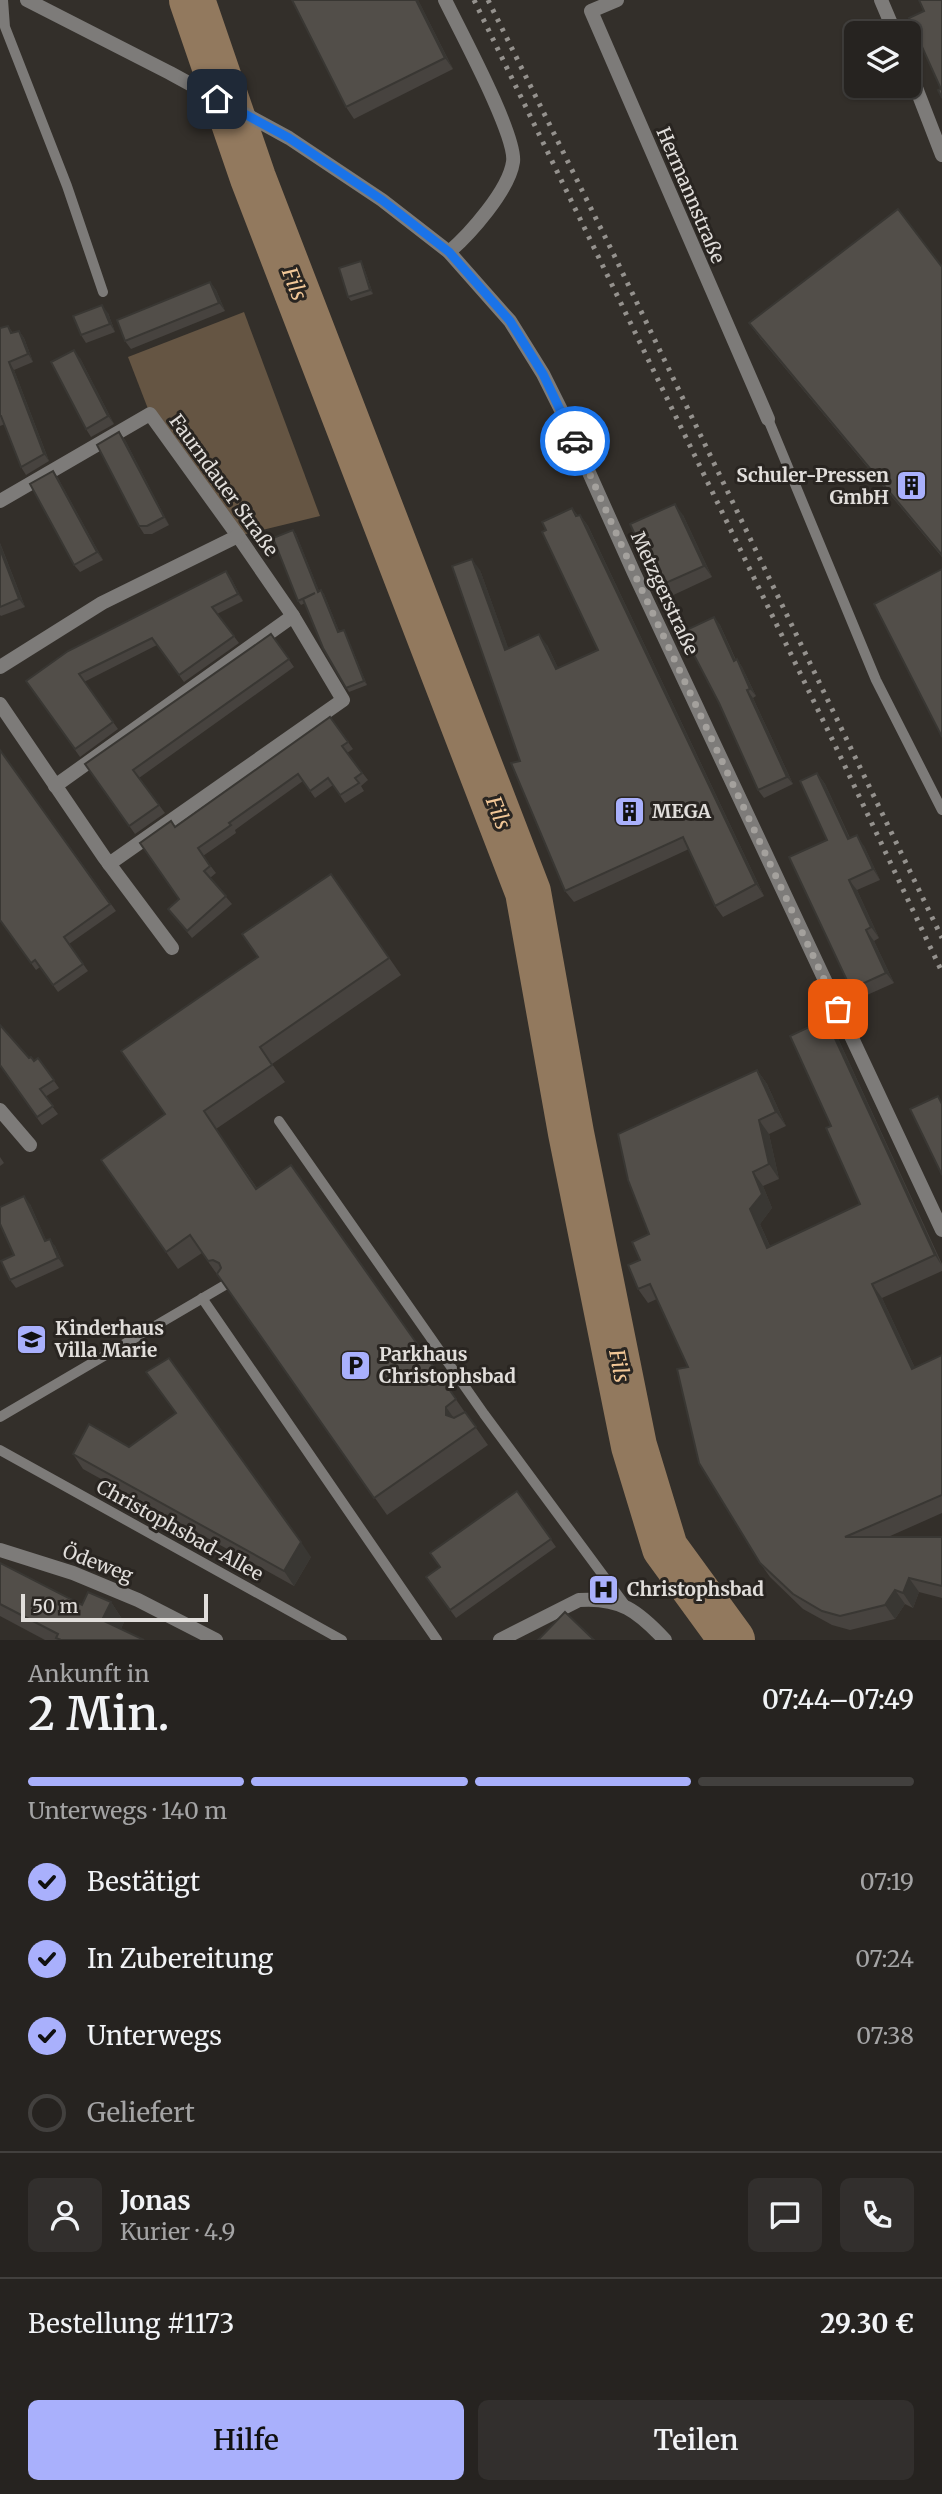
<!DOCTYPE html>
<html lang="de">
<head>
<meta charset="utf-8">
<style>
  :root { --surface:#262320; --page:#322f2d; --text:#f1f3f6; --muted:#a4a4a5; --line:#42403e; --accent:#a9b0fc }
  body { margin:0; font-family:Merriweather,serif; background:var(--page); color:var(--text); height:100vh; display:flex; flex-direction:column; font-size:26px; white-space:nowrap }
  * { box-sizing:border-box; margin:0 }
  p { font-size:23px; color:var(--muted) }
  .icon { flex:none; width:38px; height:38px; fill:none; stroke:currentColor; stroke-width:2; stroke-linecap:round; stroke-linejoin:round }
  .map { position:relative; height:1640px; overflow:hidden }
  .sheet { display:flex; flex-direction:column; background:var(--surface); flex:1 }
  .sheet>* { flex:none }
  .fabs { position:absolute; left:844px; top:21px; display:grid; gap:14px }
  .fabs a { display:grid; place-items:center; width:77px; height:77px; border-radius:10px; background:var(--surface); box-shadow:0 2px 5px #0004,0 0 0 2px var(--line); font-size:35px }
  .scale { position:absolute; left:21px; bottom:18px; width:187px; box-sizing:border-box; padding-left:7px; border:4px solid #e1dedb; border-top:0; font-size:19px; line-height:24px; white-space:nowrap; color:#e1dedb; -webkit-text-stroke:5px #292521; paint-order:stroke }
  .pin { position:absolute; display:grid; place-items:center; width:60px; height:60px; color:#fff; margin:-30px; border-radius:14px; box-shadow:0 4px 10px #0006 }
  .courier { position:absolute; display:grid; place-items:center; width:70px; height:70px; margin:-35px; border:5px solid #1a73e8; border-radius:50%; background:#fff; color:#222; box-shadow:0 2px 9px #0007 }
  .head em { font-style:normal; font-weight:600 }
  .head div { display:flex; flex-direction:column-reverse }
  .head { display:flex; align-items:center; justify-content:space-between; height:119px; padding:0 28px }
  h1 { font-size:46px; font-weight:600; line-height:52px }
  .bar { display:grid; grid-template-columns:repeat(4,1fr); gap:10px 7px; align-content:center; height:84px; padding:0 28px }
  .bar i { height:9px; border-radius:5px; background:var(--line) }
  .bar .active { background:var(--accent) }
  .bar p { grid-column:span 4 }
  .line { display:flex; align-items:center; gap:18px; padding:0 28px; border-top:2px solid var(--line) }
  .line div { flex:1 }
  .round { display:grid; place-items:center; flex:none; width:74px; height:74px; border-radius:10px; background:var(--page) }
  ol { padding:0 28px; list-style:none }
  li { display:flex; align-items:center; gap:21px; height:77px }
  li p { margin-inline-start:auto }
  li .icon { padding:7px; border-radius:50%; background:var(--accent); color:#111; stroke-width:4 }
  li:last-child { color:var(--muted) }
  li i { width:38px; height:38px; border:4px solid var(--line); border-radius:50% }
  .action { display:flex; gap:14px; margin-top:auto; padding:14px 28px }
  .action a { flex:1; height:80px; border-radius:10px; background:var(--accent); color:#111; font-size:28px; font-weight:600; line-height:80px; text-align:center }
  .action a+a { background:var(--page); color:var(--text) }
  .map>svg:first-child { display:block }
  .green { fill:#655543 }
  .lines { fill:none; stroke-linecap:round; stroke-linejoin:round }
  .river { stroke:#92795e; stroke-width:46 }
  .lane { stroke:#7d7b79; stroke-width:10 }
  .street { stroke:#7d7b79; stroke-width:14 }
  .rail { stroke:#95928e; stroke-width:5; stroke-dasharray:3.5 7; stroke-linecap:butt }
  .wall { fill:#47433f }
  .shaded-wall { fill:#393733 }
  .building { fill:#524e49; stroke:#393733; stroke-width:2 }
  .done { stroke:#a4a19d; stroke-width:7; stroke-dasharray:0 12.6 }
  .route { stroke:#1a73e8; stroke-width:9 }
  .labels { text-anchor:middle; stroke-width:6; stroke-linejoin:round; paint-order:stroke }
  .street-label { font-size:19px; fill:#e1dedb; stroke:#292521 }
  .poi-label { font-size:19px; font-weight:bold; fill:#e1dedb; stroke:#292521; text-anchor:start }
  .water-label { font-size:21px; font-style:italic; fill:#f2c797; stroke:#292521 }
</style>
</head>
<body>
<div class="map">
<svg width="942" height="1640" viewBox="0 0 942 1640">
  <rect width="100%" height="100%" fill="#332f2a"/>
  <path class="green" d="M244,312L320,516L238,536L150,414L128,357Z"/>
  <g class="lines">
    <path class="river" d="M192,0L253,178L528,892L571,1133L634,1446L665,1548L732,1640"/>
    <g class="lane">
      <path d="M3,0L5,27L67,186L103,292"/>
      <path d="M768,419L876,680L942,810"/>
      <path d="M279,1121L484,1414L625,1605"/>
      <path d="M202,1298L437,1640"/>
      <path d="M0,1417L225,1285"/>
      <path d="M0,1450L342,1640"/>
    </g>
    <g class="street">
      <path d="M27,0L170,73L289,138L382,200L449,252L510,321L543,374L561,410L634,573L942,1230"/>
      <path d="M445,0C459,29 517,136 513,162C509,190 470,234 449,252"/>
      <path d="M617,0L591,11L768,419"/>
      <path d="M881,0L895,33"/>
      <path d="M908,67L942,155"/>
      <path d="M0,501L150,414L238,536L293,616"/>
      <path d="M0,667L102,603L238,536"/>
      <path d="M0,704L104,857L172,948"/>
      <path d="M55,786L293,616L343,700L109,864"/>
      <path d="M0,1110L30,1145"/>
      <path d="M0,1550L73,1573L138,1600L216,1640"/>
      <path d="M500,1640L579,1600C620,1597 638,1611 665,1640"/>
    </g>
    <g class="rail">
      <path d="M474,0L834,743L942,972"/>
      <path d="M488,0L614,255L942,938"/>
    </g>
  </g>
  <g class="wall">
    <path d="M292,0H418L453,69L354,119L346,107Z"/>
    <path d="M363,265L373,294L351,301L348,297Z"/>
    <path d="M942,267V557L760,338L749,323Z"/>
    <path d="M210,282L216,290L225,311L131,349L125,341Z"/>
    <path d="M108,313L115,332L86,343L81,335Z"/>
    <path d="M8,326L13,333L19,331L24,338L33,362L14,370L49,461L26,475L21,467L5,424L0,426V328Z"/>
    <path d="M80,358L114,424L91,437L86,429Z"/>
    <path d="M119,432L125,440L169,525L152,534H144L139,526Z"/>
    <path d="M53,471L58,478L103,560L80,572L74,565Z"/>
    <path d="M572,508L578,516L580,515L588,526L764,896L723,917L715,906L689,849L574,902L565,891L520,761L480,570L508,648L547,645L558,668L598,650L546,530Z"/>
    <path d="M683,515L712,577L667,598L659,586Z"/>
    <path d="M293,530L296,534L319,591L321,590L324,594L339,631L344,630L346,634L367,685L349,692L323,648L305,603L301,605L298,601Z"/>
    <path d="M0,543L25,607L1,616L0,615Z"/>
    <path d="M226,571L231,578L243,601L217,614L239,643L184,682L157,645L84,682L118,729L80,757L26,681Z"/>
    <path d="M714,617L720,625L736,660L737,659L742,667L756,696L753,698L793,784L764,798L758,790L719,703Z"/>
    <path d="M271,634L294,667L139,778L165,813L135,834L85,764Z"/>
    <path d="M330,717L353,749L347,753L368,780L361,786L364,791L345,803L333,785L315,798L303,781L235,830L236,833L203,856L216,873L210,878L232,904L192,938L168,909L179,899L175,827Z"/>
    <path d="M0,750L116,911L69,944L88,971L58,992L40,967L36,970L0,920Z"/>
    <path d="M817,773L825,784L850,838L864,846L880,880L857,890L879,938L874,941L894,983L858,999L851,989Z"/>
    <path d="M331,874L401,975L272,1064L285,1082L216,1129L257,1188L291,1165L488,1445L387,1515L202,1253L178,1269L101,1160L165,1114L258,957Z"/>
    <path d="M826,1019L836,1034L942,1264V1271L882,1298L915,1368L942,1355V1513L888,1537H942V1598L919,1592L913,1608L905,1604L895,1619L850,1630L832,1625L803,1609L770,1577L760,1563L688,1367L657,1299L648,1303L638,1289L640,1260L649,1234L757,1070L767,1084L786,1126L769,1134L779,1179L763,1186L772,1208L760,1224L770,1246L860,1204L831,1126Z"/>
    <path d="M29,1058L34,1061L38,1058L59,1088L45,1097L58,1114L42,1125L0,1065Z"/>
    <path d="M0,1157L4,1163L0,1166Z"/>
    <path d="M30,1204L46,1240L55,1246L64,1266L16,1288L10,1280L14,1255Z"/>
    <path d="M73,1454L311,1557L294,1586L83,1469Z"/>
    <path d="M517,1491L556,1547L456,1618L426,1577L440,1567Z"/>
    <path d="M0,1563L82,1605L111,1602L124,1622L121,1629L144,1640H45L0,1616Z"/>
  </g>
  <g class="shaded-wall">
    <path d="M416,0H418L453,69L445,58Z"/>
    <path d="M361,261L363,265L373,294L370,290Z"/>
    <path d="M210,282L216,290L225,311L219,303Z"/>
    <path d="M102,305L108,313L115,332L110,324Z"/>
    <path d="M19,331L24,338L33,362L28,354Z"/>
    <path d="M74,350L80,358L114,424L108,416Z"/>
    <path d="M9,362L14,370L49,461L44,454Z"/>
    <path d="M119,432L125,440L169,525L164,517Z"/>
    <path d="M53,471L58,478L103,560L97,552Z"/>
    <path d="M675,504L683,515L712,577L704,566Z"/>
    <path d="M580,515L588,526L764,896L756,884Z"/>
    <path d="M293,530L296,534L321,596L318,592Z"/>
    <path d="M0,543L25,607L19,599L0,549Z"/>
    <path d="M472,559L480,570L513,661L505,650Z"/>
    <path d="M226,571L231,578L243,601L238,594Z"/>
    <path d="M321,590L324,594L341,636L338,632Z"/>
    <path d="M714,617L720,625L739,668L734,661Z"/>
    <path d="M344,630L346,634L367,685L364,681Z"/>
    <path d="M539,634L547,645L564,680L556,669Z"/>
    <path d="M737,659L742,667L756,696L750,689Z"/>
    <path d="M747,690L753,698L793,784L787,777Z"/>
    <path d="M817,773L825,784L855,850L848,839Z"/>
    <path d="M857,835L864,846L880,880L873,869Z"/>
    <path d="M849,880L857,890L879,938L871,927Z"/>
    <path d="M866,930L874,941L894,983L886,973Z"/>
    <path d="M826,1019L836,1034L942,1266L935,1255Z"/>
    <path d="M757,1070L767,1084L786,1126L776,1112Z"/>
    <path d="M759,1120L769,1134L779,1179L769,1164Z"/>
    <path d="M753,1172L763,1186L772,1208L760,1224L777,1262L767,1248L750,1209Z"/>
    <path d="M24,1196L30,1204L50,1249L45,1241Z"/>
    <path d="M50,1239L55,1246L64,1266L58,1258Z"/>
    <path d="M872,1284L882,1298L922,1383L912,1369Z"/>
    <path d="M446,1407L458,1424L446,1415Z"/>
    <path d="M301,1542L311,1557L294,1586L284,1571Z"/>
    <path d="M909,1578L919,1592L913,1608L903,1593Z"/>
    <path d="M895,1590L905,1604L895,1619L885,1605Z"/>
    <path d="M111,1602L124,1622L116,1640L102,1620Z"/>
  </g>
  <g class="building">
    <path d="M292,0H416L445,58L346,107Z"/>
    <path d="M919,0H942V98L938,90L941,89L909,18L924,11Z"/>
    <path d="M898,209L942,267V555L749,323Z"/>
    <path d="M361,261L370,290L348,297L339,268Z"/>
    <path d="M210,282L219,303L125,341L117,320Z"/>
    <path d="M102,305L110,324L81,335L73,316Z"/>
    <path d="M8,326L11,333L19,331L28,354L9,362L44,454L21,467L1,416H0V328Z"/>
    <path d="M74,350L108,416L86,429L51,362Z"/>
    <path d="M119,432L164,517L147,526H139L97,445Z"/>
    <path d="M53,471L97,552L74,565L30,484Z"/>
    <path d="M675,504L704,566L659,586L630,524Z"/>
    <path d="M572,508L576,516L580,515L756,884L715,906L683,837L565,891L511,763L520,761L452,566L472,559L505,650L539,634L556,669L598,650L542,532L546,530L542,522Z"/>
    <path d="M293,530L318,592L321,590L338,632L344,630L364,681L346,688L323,648L303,599L315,593L298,601L273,538Z"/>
    <path d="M0,549L19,599L0,607Z"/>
    <path d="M942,569V737L874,604Z"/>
    <path d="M226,571L238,594L212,607L234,636L179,675L152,638L79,674L113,722L75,749L26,681L68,651Z"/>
    <path d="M714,617L734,661L737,659L750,689L747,690L787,777L758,790L719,703L682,632Z"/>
    <path d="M271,634L289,659L133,770L159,805L129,826L85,764Z"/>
    <path d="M330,717L348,742L342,746L362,773L355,778L359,783L340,795L328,778L310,791L298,774L229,823L231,825L198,848L210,866L204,871L226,896L187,931L168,909L179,899L140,843L171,821L175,827Z"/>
    <path d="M0,750L110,904L64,937L83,964L53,985L35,960L31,963L0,920Z"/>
    <path d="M817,773L848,839L857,835L873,869L849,880L871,927L866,930L886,973L851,989L789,857L827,840L800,781Z"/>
    <path d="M331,874L389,958L260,1047L272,1065L204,1111L256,1189L291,1165L456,1399L446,1407V1415L454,1418L465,1412L476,1427L374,1498L217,1274L221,1268L219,1263L213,1260L208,1261L190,1235L166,1252L101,1160L165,1114L121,1051L258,957L242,934Z"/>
    <path d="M826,1019L935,1255L872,1284L912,1369L942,1355V1495L845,1537H942V1586L909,1578L903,1593L895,1590L885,1605L840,1616L822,1611L793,1594L760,1563L699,1463L677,1369L688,1367L650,1284L638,1289L628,1265L640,1260L632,1242L649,1234L628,1180L618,1134L757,1070L776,1112L759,1120L769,1164L753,1172L762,1194L750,1209L767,1248L860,1204L826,1128L831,1126L790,1036Z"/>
    <path d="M0,1025L29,1058L31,1057L34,1061L38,1058L54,1080L40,1089L53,1106L37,1117L0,1065Z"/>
    <path d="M938,1096L942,1104V1175L910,1109Z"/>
    <path d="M24,1196L45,1241L50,1239L58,1258L10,1280L1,1261L14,1255L0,1224V1207Z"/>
    <path d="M169,1358L301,1542L284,1571L73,1454L89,1424L129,1447L176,1413L146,1372Z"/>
    <path d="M517,1491L551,1539L450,1610L426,1577L440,1567L430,1553Z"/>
    <path d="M0,1563L82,1605L88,1592L111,1602L102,1620L144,1640H61L56,1638L58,1634L0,1604Z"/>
    <path d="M565,1612L594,1640H538Z"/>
  </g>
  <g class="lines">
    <path class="done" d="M575,441L634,573L838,1009"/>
    <path class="route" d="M217,99L289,138L382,200L449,252L510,321L543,374L575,441"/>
  </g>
  <defs>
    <symbol id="building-square" viewBox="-11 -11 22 22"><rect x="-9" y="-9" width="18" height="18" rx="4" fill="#a9b0fc" stroke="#292521"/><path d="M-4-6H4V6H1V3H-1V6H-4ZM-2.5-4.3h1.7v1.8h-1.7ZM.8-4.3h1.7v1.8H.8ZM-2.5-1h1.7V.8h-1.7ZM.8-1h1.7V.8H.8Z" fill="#111"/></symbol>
    <symbol id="school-square" viewBox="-11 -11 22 22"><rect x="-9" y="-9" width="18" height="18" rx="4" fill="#a9b0fc" stroke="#292521"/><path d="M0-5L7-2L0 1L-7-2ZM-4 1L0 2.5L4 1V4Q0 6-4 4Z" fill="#111"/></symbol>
    <symbol id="parking-square" viewBox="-11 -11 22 22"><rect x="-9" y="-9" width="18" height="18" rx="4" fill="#a9b0fc" stroke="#292521"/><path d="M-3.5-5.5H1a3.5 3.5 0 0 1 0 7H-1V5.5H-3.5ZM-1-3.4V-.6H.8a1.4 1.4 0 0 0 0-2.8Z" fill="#111"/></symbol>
    <symbol id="hospital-square" viewBox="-11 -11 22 22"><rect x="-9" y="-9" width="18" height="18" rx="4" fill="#a9b0fc" stroke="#292521"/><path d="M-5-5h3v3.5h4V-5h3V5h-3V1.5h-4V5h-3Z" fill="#111"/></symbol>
  </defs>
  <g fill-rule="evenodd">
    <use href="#building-square" x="894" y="468" width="35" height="35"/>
    <use href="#building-square" x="612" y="794" width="35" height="35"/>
    <use href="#school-square" x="14" y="1322" width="35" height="35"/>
    <use href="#parking-square" x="338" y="1348" width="35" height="35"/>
    <use href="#hospital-square" x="586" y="1572" width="35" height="35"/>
  </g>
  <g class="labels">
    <g class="street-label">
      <text transform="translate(691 195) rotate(67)" y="7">Hermannstraße</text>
      <text transform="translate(224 485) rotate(54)" y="7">Faurndauer Straße</text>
      <text transform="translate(665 593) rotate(65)" y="7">Metzgerstraße</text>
      <text transform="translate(180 1530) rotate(29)" y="7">Christophsbad-Allee</text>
      <text transform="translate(98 1563) rotate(21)" y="7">Ödeweg</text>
    </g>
    <g class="poi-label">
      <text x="889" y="482" text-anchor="end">Schuler-Pressen<tspan x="889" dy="22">GmbH</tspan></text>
      <text x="652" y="818">MEGA</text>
      <text x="55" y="1335">Kinderhaus<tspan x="55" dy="22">Villa Marie</tspan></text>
      <text x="379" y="1361">Parkhaus<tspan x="379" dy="22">Christophsbad</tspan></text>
      <text x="627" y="1596">Christophsbad</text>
    </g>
    <g class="water-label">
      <text transform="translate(294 284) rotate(69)" y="7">Fils</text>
      <text transform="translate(498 813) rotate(69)" y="7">Fils</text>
      <text transform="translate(619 1366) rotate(79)" y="7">Fils</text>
    </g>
  </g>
</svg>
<div class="fabs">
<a><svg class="icon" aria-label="layers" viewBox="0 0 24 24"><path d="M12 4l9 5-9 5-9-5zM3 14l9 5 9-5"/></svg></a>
</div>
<div class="scale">50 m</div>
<div class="pin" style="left:838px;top:1009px;background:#ea580c"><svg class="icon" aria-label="bag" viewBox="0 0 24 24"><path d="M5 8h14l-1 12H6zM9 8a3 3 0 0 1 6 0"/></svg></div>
<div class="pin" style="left:217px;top:99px;background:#1f2937"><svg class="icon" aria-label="home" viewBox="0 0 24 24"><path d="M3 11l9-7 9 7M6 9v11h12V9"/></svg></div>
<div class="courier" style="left:575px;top:441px"><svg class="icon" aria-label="car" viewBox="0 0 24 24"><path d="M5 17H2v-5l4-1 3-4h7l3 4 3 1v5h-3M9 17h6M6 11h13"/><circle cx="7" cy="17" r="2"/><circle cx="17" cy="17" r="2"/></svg></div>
</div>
<section class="sheet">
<div class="head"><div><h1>2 Min.</h1><p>Ankunft in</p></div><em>07:44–07:49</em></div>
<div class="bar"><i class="active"></i><i class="active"></i><i class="active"></i><i></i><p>Unterwegs · 140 m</p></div>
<ol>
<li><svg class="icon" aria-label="check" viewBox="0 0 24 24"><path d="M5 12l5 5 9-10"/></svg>Bestätigt<p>07:19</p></li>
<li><svg class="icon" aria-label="check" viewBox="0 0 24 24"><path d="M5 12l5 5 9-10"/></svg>In Zubereitung<p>07:24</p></li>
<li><svg class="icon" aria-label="check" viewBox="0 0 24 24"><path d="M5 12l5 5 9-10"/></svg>Unterwegs<p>07:38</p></li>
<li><i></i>Geliefert</li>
</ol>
<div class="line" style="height:126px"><a class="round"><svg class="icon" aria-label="person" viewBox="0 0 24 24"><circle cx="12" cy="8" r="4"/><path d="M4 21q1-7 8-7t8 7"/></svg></a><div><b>Jonas</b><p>Kurier · 4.9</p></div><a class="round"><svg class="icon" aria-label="chat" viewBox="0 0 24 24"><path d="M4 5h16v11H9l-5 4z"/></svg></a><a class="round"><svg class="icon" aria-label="phone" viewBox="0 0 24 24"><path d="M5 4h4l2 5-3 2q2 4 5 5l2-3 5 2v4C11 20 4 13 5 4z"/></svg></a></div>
<div class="line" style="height:91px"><div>Bestellung #1173</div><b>29.30 €</b></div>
<div class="action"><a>Hilfe</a><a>Teilen</a></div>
</section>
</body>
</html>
